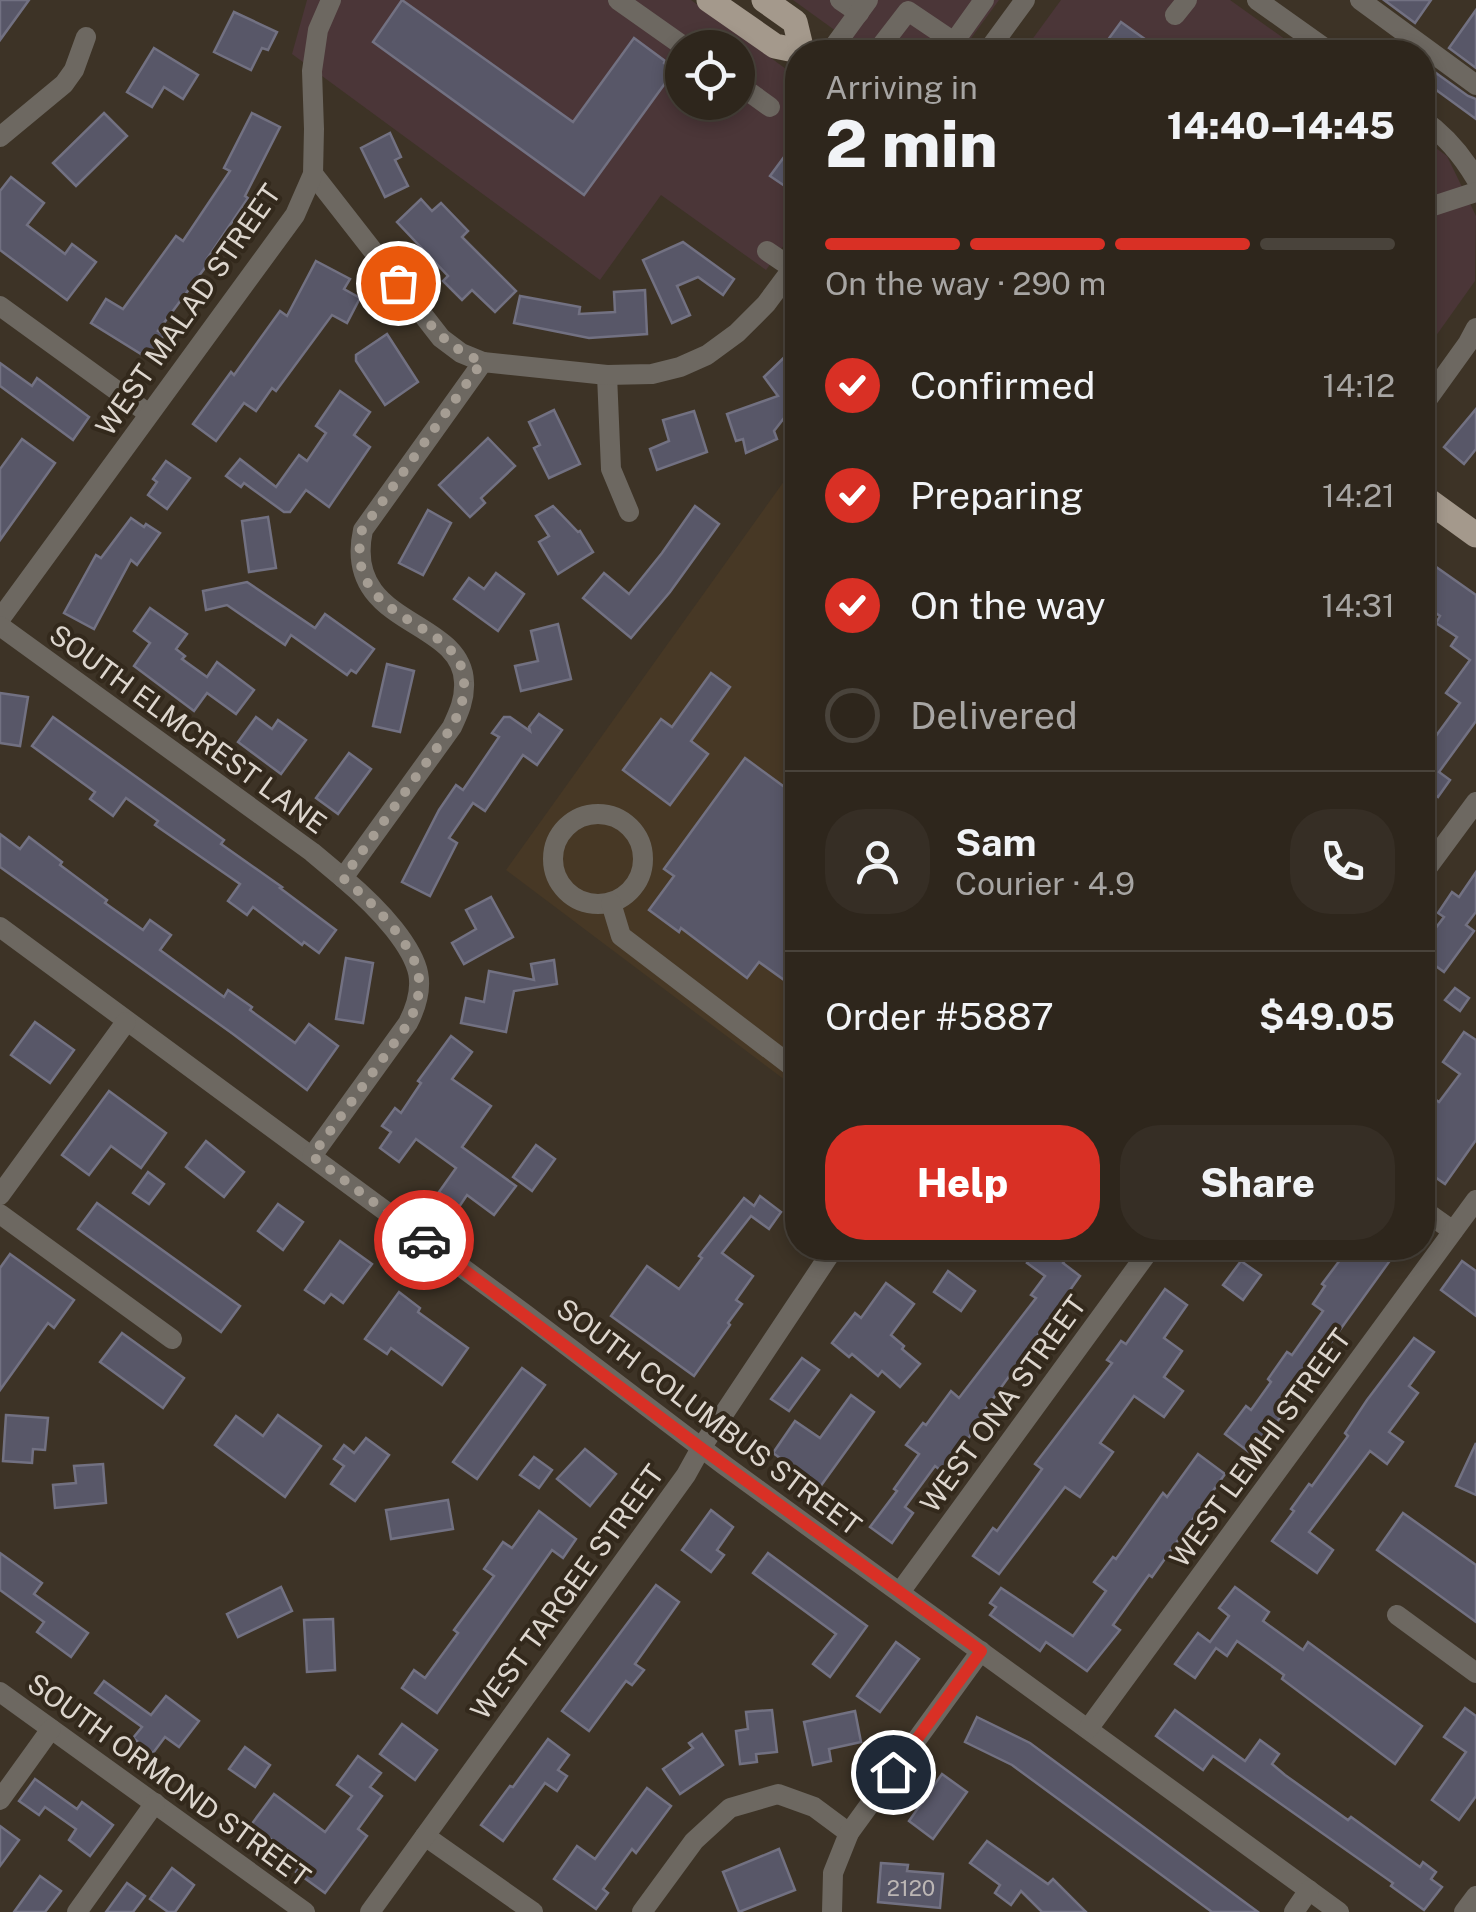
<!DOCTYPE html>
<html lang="en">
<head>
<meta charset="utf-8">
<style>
  :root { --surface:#2e261c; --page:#362e25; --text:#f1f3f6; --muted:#a7a5a3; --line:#49433b; --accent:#d93025 }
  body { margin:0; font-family:"Public Sans",sans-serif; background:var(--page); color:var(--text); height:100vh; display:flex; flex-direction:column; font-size:38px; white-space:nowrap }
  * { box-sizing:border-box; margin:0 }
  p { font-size:32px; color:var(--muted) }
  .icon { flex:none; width:55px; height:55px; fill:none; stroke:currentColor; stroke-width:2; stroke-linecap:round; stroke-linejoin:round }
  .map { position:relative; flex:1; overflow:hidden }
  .drawer { position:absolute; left:785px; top:40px; width:650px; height:1220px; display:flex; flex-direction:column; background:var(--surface); border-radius:40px; box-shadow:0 5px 15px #0003,0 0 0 2px var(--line) }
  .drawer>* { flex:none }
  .controls { position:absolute; left:665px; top:30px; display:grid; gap:20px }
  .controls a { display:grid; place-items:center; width:90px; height:90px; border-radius:50%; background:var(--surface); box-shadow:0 5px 15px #0003,0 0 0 2px var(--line); font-size:50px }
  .pin { position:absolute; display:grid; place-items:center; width:85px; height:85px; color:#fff; margin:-42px; border:5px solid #fff; border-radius:50%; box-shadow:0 2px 10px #0007 }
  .courier { position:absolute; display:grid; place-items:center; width:100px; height:100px; margin:-50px; border:8px solid #d93025; border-radius:50%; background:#fff; color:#222; box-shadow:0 2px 12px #0007 }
  .overview em { font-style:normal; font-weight:800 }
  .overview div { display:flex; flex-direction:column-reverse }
  .overview { display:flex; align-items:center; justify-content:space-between; height:170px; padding:0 40px }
  h1 { font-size:65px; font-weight:800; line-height:75px }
  .bar { display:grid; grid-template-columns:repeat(4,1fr); gap:15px 10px; align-content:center; height:120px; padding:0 40px }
  .bar i { height:12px; border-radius:8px; background:var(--line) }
  .bar .selected { background:var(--accent) }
  .bar p { grid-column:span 4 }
  .line { display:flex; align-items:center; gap:25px; padding:0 40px; border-top:2px solid var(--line) }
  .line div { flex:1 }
  .round { display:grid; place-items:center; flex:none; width:105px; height:105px; border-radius:40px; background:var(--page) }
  ol { padding:0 40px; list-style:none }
  li { display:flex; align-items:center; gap:30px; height:110px }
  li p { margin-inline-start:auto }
  li .icon { padding:10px; border-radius:50%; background:var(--accent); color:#fff; stroke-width:4 }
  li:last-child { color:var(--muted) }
  li i { width:55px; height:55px; border:5px solid var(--line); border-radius:50% }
  .action { display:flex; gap:20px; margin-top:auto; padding:20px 40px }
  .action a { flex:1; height:115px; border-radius:40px; background:var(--accent); color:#fff; font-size:40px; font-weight:800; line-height:115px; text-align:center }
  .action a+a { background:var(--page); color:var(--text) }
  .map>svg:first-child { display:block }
  .commercial { fill:#4b3638; fill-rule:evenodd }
  .built { fill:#473825 }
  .building { fill:#585768; stroke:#727182; stroke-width:2.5 }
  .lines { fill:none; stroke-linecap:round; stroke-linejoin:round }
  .minor { stroke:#6d6861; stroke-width:20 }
  .major { stroke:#a4998c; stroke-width:25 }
  .done { stroke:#a59d93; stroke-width:10; stroke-dasharray:0 18 }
  .route { stroke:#d93025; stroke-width:12 }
  .labels { text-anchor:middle; stroke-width:8; stroke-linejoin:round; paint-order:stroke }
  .number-label { font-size:22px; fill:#bcb6b4 }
  .street-label { font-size:28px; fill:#ddd6ce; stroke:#33291c }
</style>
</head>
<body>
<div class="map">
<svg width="1476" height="1912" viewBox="0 0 1476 1912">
  <rect width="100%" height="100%" fill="#3d3326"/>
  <g class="commercial">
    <path d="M307,0H691L797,77V227L766,270L661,195L600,280L292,54ZM682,48H738V102H682Z"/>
    <path d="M793,0H999L961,52H865Z"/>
    <path d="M1061,0H1230L1303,52H1023Z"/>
    <path d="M1423,139L1447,156L1476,216L1475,281L1423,354Z"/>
  </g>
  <path class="built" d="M797,463V1089L506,870Z"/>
  <g class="building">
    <path d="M0,0H29L0,40Z"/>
    <path d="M402,0L573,122L634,38L665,61L664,63L674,71L584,195L373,42Z"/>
    <path d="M1384,0H1431L1415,23Z"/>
    <path d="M1476,10V68L1449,48Z"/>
    <path d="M234,12L277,32L268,50L262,48L251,70L214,52Z"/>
    <path d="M1121,22L1163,52H1099Z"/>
    <path d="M154,48L198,75L183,99L164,87L152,107L127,92Z"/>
    <path d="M1436,73L1468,96L1476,99V119L1428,84Z"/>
    <path d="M104,113L127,136L76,186L53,163Z"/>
    <path d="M252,113L280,127L245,196L248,198L207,259L210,261L158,331L164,335L149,359L91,323L106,299L123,309L176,236L183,241L230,171L224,168Z"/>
    <path d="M390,133L401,157L395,160L408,186L385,197L361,148Z"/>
    <path d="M798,138V195L770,176Z"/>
    <path d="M11,177L44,203L27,225L65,254L72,244L96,262L67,300L0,250V191Z"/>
    <path d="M421,199L432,211L441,203L468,231L462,237L516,291L495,312L472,290L462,300L443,281L448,276L397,222Z"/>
    <path d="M683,242L734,279L723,295L698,277L677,286L690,315L672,323L643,260Z"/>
    <path d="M316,261L350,279L344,289L360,298L347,323L332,315L276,391L272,388L256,411L244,403L216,441L193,424L231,372L234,375L280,311L287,316Z"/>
    <path d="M645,290L647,334L589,338L514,323L520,296L580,307L579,314L615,312L614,292Z"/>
    <path d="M387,334L418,382L385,405L356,361V355Z"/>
    <path d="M798,344V400L774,431L777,439L746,453L743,439L736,441L727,414L778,396L764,377Z"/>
    <path d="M0,363L32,386L37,378L89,417L73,440L0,386Z"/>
    <path d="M340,391L370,412L354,435L370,447L329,507L306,490L290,512H284L244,483L241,487L226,476L240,459L276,487L299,455L307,461L326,433L316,426Z"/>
    <path d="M1476,409V449L1464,464L1444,447Z"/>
    <path d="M554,410L580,464L549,478L534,448L540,445L529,422Z"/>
    <path d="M694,411L707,452L657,470L650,449L669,441L663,420Z"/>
    <path d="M488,438L515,466L481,498L485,503L470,517L439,485Z"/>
    <path d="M22,439L55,463L0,540V469Z"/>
    <path d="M166,461L190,478L167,509L148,495L157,482L153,479Z"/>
    <path d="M553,506L578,532L580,531L593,552L558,574L539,542L549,536L536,516Z"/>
    <path d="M695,506L719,524L670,592L631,638L583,598L604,573L629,594L662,553Z"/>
    <path d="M428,510L451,523L423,575L399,563Z"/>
    <path d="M268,517L276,568L249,572L242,521Z"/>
    <path d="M131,518L144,527L146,524L160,533L137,565L131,560L94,629L64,613L96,555L101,558Z"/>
    <path d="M1422,557L1476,595V721L1439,772L1450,780L1438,797L1427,789L1422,795V755L1460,703L1446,693L1470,660L1451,646L1457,637L1436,623L1440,616L1422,604Z"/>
    <path d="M496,573L524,594L498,631L454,599L469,578L484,589Z"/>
    <path d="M247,582L315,628L325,614L374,649L356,673L351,670L347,675L291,635L285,645L227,605L206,610L203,591Z"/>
    <path d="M150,608L187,634L176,649L185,656L182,659L207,677L217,662L254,690L236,714L207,693L194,711L134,666L150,643L134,631Z"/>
    <path d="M558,624L571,679L521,691L515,666L538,661L531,631Z"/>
    <path d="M387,664L414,671L400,732L373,726Z"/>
    <path d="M711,673L730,687L691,741L708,754L670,805L623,770L661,719L672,727Z"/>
    <path d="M0,693L28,697L20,746L0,743Z"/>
    <path d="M539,714L562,730L537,765L523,755L485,811L473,803L449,838L457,843L430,896L402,882L439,810L456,785L463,790L499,737L492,733L504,717H510L530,731L529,727Z"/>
    <path d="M53,717L224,840L221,844L282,887L280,888L336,930L319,953L304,942L302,945L253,907L247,915L228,901L240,884L155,825L158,821L126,798L113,816L90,799L95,792L32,746Z"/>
    <path d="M256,717L272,729L278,720L306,740L281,774L238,742Z"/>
    <path d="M349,753L371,769L338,814L316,798Z"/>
    <path d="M745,758L798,797V990L759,962L747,978L681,928L679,932L649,910L674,876L664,869Z"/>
    <path d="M0,834L20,849L29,837L62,862L60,865L107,900L105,903L143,930L150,920L171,935L160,950L224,997L228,990L252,1007L250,1010L295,1043L309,1024L338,1046L307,1090L233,1034L0,867Z"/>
    <path d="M1476,872V912L1466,925L1474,931L1444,972L1422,956V946L1444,917L1438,913L1452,892L1459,897Z"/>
    <path d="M491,897L513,937L464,964L452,943L476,929L466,910Z"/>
    <path d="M346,958L373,963L363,1023L336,1019Z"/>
    <path d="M554,960L557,984L514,991L506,1032L461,1023L466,998L484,1002L489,971L534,980L531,964Z"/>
    <path d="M1455,988L1469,998L1460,1011L1445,1000Z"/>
    <path d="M35,1022L74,1050L50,1083L11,1055Z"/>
    <path d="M1464,1032L1476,1040V1140L1445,1184L1422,1168V1118L1436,1100L1439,1102L1460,1074L1443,1062Z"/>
    <path d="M451,1036L472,1052L452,1079L491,1106L462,1147L516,1186L494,1215L467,1195L459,1207L439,1192L456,1168L416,1139L399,1162L380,1148L391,1132L382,1126L395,1108L401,1113L421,1083L418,1081Z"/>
    <path d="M109,1091L166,1133L141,1168L111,1146L89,1175L62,1155Z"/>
    <path d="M206,1141L244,1172L224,1197L186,1167Z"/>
    <path d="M536,1145L555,1159L532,1191L513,1177Z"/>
    <path d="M148,1172L164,1184L149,1204L133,1193Z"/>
    <path d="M760,1196L781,1212L769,1229L751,1216L722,1253L753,1276L736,1300L742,1304L728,1323L730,1325L694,1376L611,1316L647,1266L679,1289L702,1258L699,1256L744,1198L754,1206Z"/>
    <path d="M97,1203L240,1306L221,1332L78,1229Z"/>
    <path d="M278,1204L303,1222L283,1250L258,1231Z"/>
    <path d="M340,1241L372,1264L343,1303L331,1294L324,1303L305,1290Z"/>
    <path d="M1039,1248H1074L1063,1263L1080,1276L1038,1335L1041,1337L1023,1363L1020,1361L982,1414L984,1416L944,1473L935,1466L905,1507L913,1513L892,1543L870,1527L897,1491L894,1489L919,1454L906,1445L923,1423L926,1425L951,1391L959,1398L1036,1298L1031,1295L1045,1276L1027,1263Z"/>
    <path d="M1349,1248H1399L1280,1413L1282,1415L1253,1455L1225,1434L1246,1406L1251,1410L1271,1382L1268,1379L1287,1352L1292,1355L1323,1311L1313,1304L1325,1286L1322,1284Z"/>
    <path d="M10,1254L74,1300L54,1328L48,1323L0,1390V1268Z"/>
    <path d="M1241,1261L1261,1275L1243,1300L1223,1285Z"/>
    <path d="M1462,1261L1476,1271V1316L1441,1290Z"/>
    <path d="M948,1271L975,1291L961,1311L934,1292Z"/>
    <path d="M886,1283L914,1304L891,1335L904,1346L902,1349L920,1364L900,1387L882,1371L878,1376L852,1354L849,1357L832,1343L855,1313L861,1318Z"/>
    <path d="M1165,1289L1187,1305L1164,1338L1182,1351L1164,1377L1183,1391L1164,1417L1134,1396L1100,1443L1113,1452L1080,1497L1065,1487L999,1574L973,1556L993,1528L997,1531L1042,1469L1035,1464L1112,1363L1107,1360L1121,1341L1126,1344Z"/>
    <path d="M399,1292L420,1308L418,1312L468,1348L442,1385L391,1348L387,1354L365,1339Z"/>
    <path d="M122,1333L184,1378L163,1408L100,1362Z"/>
    <path d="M1414,1338L1434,1352L1409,1386L1418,1393L1389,1432L1403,1442L1387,1464L1370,1451L1309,1532L1333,1550L1317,1573L1272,1541L1294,1511L1291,1509L1309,1484L1312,1486L1348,1436L1345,1433L1367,1400Z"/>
    <path d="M802,1358L819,1370L789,1411L771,1399Z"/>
    <path d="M522,1368L545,1385L477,1479L453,1462Z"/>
    <path d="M851,1395L874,1412L820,1487L773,1453L795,1421L820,1438Z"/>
    <path d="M6,1415L48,1418L45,1450L33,1449L32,1463L3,1461Z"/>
    <path d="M278,1415L321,1446L285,1497L215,1445L236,1416L263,1436Z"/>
    <path d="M366,1438L389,1455L355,1501L331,1484L344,1466L334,1459L344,1445L354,1453Z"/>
    <path d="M1476,1443V1495L1456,1486Z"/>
    <path d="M585,1449L616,1474L590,1506L557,1479Z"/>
    <path d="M1198,1454L1225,1474L1152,1577L1149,1575L1113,1625L1120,1630L1087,1671L1046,1642L1040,1651L990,1615L996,1607L990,1603L1001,1588L1073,1636L1106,1591L1094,1582L1113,1557L1116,1559L1163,1493L1167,1497Z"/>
    <path d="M534,1457L552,1470L539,1488L520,1475Z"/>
    <path d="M103,1464L106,1503L55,1508L53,1485L76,1483L74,1466Z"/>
    <path d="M448,1500L453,1529L391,1539L386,1510Z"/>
    <path d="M711,1510L733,1527L717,1550L724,1555L711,1572L682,1550Z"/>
    <path d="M539,1511L576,1539L563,1558L552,1550L437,1713L402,1688L414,1670L425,1678L458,1633L454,1630L494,1576L484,1569L503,1542L512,1548Z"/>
    <path d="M1403,1513L1476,1565V1622L1377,1550Z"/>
    <path d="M0,1553L42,1583L34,1594L88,1633L71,1657L37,1632L44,1622L0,1590Z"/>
    <path d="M768,1553L867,1626L830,1677L813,1664L836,1634L753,1573Z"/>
    <path d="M656,1585L679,1602L635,1664L644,1670L632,1685L626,1681L589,1731L562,1711Z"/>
    <path d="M281,1587L292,1611L238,1637L227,1614Z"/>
    <path d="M1235,1587L1269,1612L1263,1621L1303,1650L1308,1642L1422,1726L1395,1764L1282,1679L1284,1675L1237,1641L1227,1656L1216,1648L1195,1678L1175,1664L1198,1633L1210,1642L1229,1616L1219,1608Z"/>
    <path d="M333,1619L335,1670L307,1672L304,1620Z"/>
    <path d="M896,1642L919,1659L880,1712L857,1696Z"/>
    <path d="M104,1681L151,1715L166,1696L199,1721L179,1747L165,1737L153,1753L133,1738L142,1727L95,1693Z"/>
    <path d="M1465,1708L1476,1716V1796L1459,1820L1432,1800L1466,1752L1444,1737Z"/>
    <path d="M772,1710L777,1752L756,1754L757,1762L740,1764L736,1731L748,1729L746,1712Z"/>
    <path d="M1175,1710L1245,1761L1260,1740L1279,1754L1272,1764L1285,1775L1348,1820L1351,1817L1420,1867L1423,1862L1436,1872L1431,1879L1442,1887L1424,1910L1391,1886L1393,1883L1213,1756L1203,1770L1156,1736Z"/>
    <path d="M855,1711L861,1742L829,1749L831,1761L813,1765L804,1722Z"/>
    <path d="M977,1717L1030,1743L1258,1912H1212L1012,1765L965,1742Z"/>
    <path d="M402,1724L437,1750L415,1780L380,1754Z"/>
    <path d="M702,1734L723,1765L680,1794L663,1769L693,1748L689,1743Z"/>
    <path d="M548,1739L569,1755L558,1770L567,1776L557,1791L545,1783L503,1841L481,1825L510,1786L513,1787Z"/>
    <path d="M245,1747L270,1765L255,1787L229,1769Z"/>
    <path d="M358,1756L381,1773L370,1787L382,1796L358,1829L367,1836L325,1893L296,1872L303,1862L251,1825L274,1794L325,1832L352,1796L337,1785Z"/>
    <path d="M942,1774L967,1792L933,1839L909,1821Z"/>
    <path d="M35,1779L77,1809L82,1802L113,1825L90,1856L69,1840L76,1829L45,1807L39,1815L19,1801Z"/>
    <path d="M647,1788L671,1806L636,1853L632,1849L603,1889L608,1893L596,1909L554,1879L577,1846L595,1859Z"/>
    <path d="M0,1826L19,1840L0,1866Z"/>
    <path d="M987,1841L1048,1884L1053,1879L1086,1912H1042L1021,1891L1011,1905L995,1893L1000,1885L970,1863Z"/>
    <path d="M779,1849L795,1890L739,1912L723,1872Z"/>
    <path d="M881,1863L908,1865L907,1871L943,1874L940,1908L878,1902Z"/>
    <path d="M172,1868L194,1885L175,1912H168L150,1899Z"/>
    <path d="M40,1876L61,1891L45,1912H14Z"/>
    <path d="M127,1883L145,1896L133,1912H106Z"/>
  </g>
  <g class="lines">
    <g class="minor">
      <path d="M618,0L686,48"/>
      <path d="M840,0L859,13"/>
      <path d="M1257,0L1330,52"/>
      <path d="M1360,0L1476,85"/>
      <path d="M1175,15L1187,0"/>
      <path d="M954,42L984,0"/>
      <path d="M881,46L908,11L954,42L948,52"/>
      <path d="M830,52L868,0"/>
      <path d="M905,52L909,51"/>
      <path d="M987,52L1025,0"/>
      <path d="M738,84L770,107"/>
      <path d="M1422,119C1445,135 1462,155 1476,179"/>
      <path d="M0,137L64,84L74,70L86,37"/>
      <path d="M313,174L441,338L461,353L483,362"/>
      <path d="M1424,209L1476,192"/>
      <path d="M767,251L792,268"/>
      <path d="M0,306L149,414"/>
      <path d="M607,375L611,469L629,512"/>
      <path d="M1422,407L1468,343L1476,328"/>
      <path d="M0,619L295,215L313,174L314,129L312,71L318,30L331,0"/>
      <path d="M0,626L312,852L343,878"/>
      <circle cx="598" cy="859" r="45"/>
      <path d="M1422,875L1476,802"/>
      <path d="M611,903L621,936L798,1071"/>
      <path d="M0,927L525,1314L724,1465L1339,1912"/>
      <path d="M312,1156L408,1023C428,984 420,962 394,929C378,909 362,894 343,878L452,727C459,712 465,699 464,682C462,617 342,627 363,530L483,362L607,375L652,374L680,367L707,355L737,333L766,304L798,261"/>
      <path d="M0,1195L126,1022"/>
      <path d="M1422,1209L1453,1231"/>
      <path d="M0,1214L172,1339"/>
      <path d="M900,1592L1151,1248"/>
      <path d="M1397,1615L1476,1673"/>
      <path d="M0,1692L305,1912"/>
      <path d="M1088,1729L1476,1200"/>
      <path d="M0,1800L51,1729"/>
      <path d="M425,1836L533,1912"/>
      <path d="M77,1912L155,1803"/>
      <path d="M370,1912L686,1475L701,1448L834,1248"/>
      <path d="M642,1912L694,1841L730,1808L778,1794L814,1807L849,1833"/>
      <path d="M832,1912L833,1873L849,1833L981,1651"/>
      <path d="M1294,1912L1309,1890"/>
      <path d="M1464,1912L1476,1896"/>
    </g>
    <g class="major">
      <path d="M709,0L775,46L804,52"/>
      <path d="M764,0L795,22L802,51"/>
      <path d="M1422,496L1476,535"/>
    </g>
  </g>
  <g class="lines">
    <path class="done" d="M398,283C426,319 439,343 482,362L362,530C341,626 463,617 464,682C465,699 459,712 452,727L343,878C362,894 378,909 394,929C420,962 428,984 408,1024L312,1156L424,1240"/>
    <path class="route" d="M424,1240L701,1448L981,1651L893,1772"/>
  </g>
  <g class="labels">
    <g class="number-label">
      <text x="911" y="1896">2120</text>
    </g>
    <g class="street-label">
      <text transform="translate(188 310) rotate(-55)" y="10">WEST MALAD STREET</text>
      <text transform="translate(188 729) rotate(36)" y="10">SOUTH ELMCREST LANE</text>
      <text transform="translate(1003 1404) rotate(-54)" y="10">WEST ONA STREET</text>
      <text transform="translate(709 1417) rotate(37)" y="10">SOUTH COLUMBUS STREET</text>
      <text transform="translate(1260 1448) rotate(-54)" y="10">WEST LEMHI STREET</text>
      <text transform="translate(567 1592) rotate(-54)" y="10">WEST TARGEE STREET</text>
      <text transform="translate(169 1780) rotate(36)" y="10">SOUTH ORMOND STREET</text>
    </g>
  </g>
</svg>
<div class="controls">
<a><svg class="icon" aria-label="locate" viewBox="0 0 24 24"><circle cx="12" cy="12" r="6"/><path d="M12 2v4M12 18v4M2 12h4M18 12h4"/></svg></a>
</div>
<div class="pin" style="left:398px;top:283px;background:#ea580c"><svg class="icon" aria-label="bag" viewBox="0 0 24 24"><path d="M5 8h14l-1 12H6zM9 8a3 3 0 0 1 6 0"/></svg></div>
<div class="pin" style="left:893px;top:1772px;background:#1f2937"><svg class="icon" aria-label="home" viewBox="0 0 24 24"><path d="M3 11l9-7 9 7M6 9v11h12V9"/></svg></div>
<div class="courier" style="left:424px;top:1240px"><svg class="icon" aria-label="car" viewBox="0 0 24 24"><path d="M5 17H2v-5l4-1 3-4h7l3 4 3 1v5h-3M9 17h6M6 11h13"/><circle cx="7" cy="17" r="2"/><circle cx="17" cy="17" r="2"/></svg></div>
<section class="drawer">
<div class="overview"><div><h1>2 min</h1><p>Arriving in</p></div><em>14:40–14:45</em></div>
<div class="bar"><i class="selected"></i><i class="selected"></i><i class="selected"></i><i></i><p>On the way · 290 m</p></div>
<ol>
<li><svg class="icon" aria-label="check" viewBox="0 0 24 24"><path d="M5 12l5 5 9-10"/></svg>Confirmed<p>14:12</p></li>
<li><svg class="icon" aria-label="check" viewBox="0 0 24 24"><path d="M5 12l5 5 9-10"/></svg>Preparing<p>14:21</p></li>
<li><svg class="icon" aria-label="check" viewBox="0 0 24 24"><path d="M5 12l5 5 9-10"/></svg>On the way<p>14:31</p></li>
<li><i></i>Delivered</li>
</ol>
<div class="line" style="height:180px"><a class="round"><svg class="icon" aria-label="person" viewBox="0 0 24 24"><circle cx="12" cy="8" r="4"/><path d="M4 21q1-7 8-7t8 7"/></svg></a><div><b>Sam</b><p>Courier · 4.9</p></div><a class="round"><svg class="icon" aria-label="phone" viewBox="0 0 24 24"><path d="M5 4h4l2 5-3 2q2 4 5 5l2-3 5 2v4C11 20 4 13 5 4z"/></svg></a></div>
<div class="line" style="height:130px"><div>Order #5887</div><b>$49.05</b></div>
<div class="action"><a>Help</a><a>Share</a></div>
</section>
</div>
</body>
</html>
